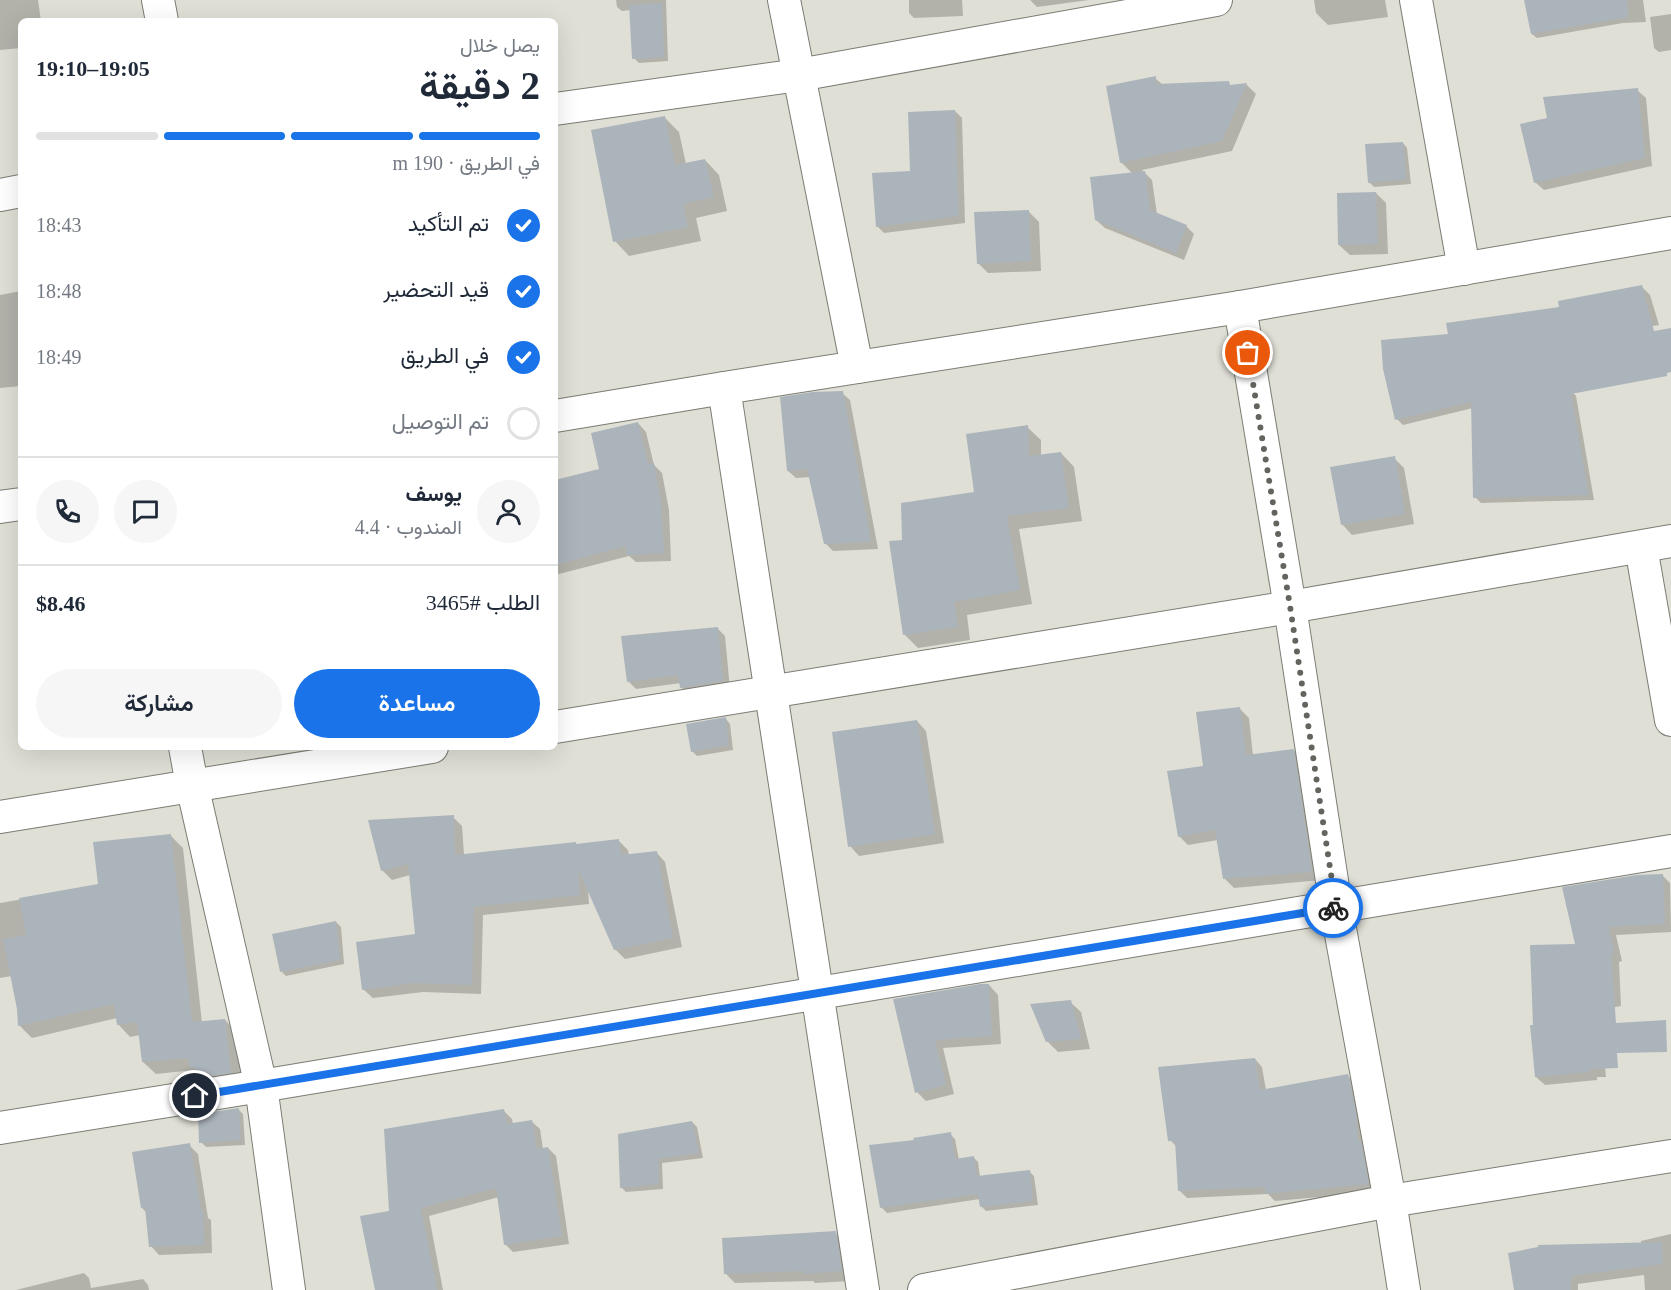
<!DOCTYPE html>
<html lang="ar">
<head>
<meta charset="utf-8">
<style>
  :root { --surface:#fff; --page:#f6f6f7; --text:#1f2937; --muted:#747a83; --line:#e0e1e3; --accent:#1a73e8 }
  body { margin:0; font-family:"Times New Roman",Vazirmatn,serif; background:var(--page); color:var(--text); direction:rtl; height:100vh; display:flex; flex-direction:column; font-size:22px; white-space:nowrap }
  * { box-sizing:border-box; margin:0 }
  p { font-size:20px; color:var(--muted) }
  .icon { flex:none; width:33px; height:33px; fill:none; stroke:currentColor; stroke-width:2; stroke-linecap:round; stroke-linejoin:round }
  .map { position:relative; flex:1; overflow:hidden; direction:ltr }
  .drawer { position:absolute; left:18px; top:18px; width:540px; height:732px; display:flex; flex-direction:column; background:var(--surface); border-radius:9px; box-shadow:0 6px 24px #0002; direction:rtl }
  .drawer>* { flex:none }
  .pin { position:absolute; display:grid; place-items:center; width:51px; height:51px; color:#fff; margin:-26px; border:3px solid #fff; border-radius:50%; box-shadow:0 2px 6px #0007 }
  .courier { position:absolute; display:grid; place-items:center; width:60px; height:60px; margin:-30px; border:4px solid #1a73e8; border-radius:50%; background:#fff; color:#222; box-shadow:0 2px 8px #0007 }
  .head em { font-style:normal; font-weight:600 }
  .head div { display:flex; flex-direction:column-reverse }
  .head { display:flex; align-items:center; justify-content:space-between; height:102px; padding:0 18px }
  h1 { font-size:39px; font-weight:600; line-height:45px }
  .bar { display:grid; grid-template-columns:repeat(4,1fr); gap:9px 6px; align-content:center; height:72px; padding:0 18px }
  .bar i { height:8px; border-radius:4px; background:var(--line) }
  .bar .current { background:var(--accent) }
  .bar p { grid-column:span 4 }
  .line { display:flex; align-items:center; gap:15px; padding:0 18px; border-top:2px solid var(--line) }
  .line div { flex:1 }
  .round { display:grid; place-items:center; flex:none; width:63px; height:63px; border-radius:32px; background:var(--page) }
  ol { padding:0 18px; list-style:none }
  li { display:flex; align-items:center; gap:18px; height:66px }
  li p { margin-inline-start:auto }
  li .icon { padding:6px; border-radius:50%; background:var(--accent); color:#fff; stroke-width:4 }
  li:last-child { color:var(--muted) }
  li i { width:33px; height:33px; border:3px solid var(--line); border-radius:50% }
  .cta { display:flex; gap:12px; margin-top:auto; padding:12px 18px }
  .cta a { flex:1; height:69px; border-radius:36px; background:var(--accent); color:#fff; font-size:24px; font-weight:600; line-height:69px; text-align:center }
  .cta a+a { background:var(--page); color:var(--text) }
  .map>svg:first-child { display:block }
  .shadow { fill:#0003 }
  .building { fill:#acb4bb }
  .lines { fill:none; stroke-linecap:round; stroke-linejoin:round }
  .minor-casing { stroke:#7b7c73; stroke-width:34 }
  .minor { stroke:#fff; stroke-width:32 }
  .done { stroke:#64645e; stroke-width:6; stroke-dasharray:0 10.8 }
  .route { stroke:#1a73e8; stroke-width:8 }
</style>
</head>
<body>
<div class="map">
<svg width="1671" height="1290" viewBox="0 0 1671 1290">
  <rect width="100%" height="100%" fill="#dfdfd6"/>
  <g class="shadow">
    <path d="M0,0H38L41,21H21V48L0,50Z"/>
    <path d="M616,0H666L668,61L639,63L634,58L631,10L622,11L617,7Z"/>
    <path d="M909,0H962L963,16L914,18L909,13Z"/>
    <path d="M1030,0H1089L1037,7Z"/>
    <path d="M1314,0H1385L1388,17L1328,25L1316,13Z"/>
    <path d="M1526,0H1643L1646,22L1623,23L1537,38L1532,34Z"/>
    <path d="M1671,14V50L1659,52L1654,48L1650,17Z"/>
    <path d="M1155,78L1163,85L1228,83L1232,87L1246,84L1256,94L1232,151L1142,170L1152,180L1157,214L1186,226L1194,234L1184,260L1105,228L1096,220L1133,174L1121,162Z"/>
    <path d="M1637,90L1646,98L1652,166L1544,190L1535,182Z"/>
    <path d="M955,111L962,118L965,223L884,233L877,226Z"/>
    <path d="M664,117L679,132L686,164L705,160L719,175L727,211L696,218L701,241L629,256L615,241Z"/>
    <path d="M1403,143L1407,148L1411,184L1374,187L1369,182Z"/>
    <path d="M1376,193L1386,203L1388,254L1350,255L1339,245Z"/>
    <path d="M1028,211L1039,222L1041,271L988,273L978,263Z"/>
    <path d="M1642,287L1650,295L1659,325L1573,339Z"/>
    <path d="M21,291V386L0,388V295Z"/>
    <path d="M1383,342L1570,389L1576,396L1594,500L1481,503L1475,497L1473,408L1403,425L1397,419Z"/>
    <path d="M842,393L850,400L878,549L833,551L825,543L810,477L796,478L788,471Z"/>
    <path d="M638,423L646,432L654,465L662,473L669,510L671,561L636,562L629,556L555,575V482L601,470Z"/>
    <path d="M1027,427L1041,440V456L1061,453L1074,467L1082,521L1019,529L1032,604L967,615L970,640L918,648L904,634V541L976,493Z"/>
    <path d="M1394,458L1404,468L1414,524L1352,535L1342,524Z"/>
    <path d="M717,628L725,636L730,689L690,696L682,688L681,683L636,689L628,681Z"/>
    <path d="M1240,709L1249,718L1253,756L1293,750L1302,760L1321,880L1234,888L1225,879L1218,840L1188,845L1179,836Z"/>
    <path d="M726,719L730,724L733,750L697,756L692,751Z"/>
    <path d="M917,721L926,731L944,843L859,856L850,846Z"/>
    <path d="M453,817L462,826L464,855L576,843L578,846L619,841L628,850L629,856L656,852L665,862L682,947L625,959L615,949L588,888L589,904L483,915L481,994L423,992L373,998L363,989L417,935L410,875L392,880L383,871L370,821Z"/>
    <path d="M170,835L183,848L202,1023L225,1020L237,1033L243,1085L209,1090L197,1078L196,1072L194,1070L156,1074L143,1062L140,1035L130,1037L118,1024L117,1018L32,1038L20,1026L19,1008L12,976L0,978V903L99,886Z"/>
    <path d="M1662,875L1670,883L1671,932L1616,935L1622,961L1619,962L1621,1006L1600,1010L1606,1077H1597V1080L1545,1085L1536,1077L1535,1027L1576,945Z"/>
    <path d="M336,922L341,927L344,964L286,976L282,972Z"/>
    <path d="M989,985L998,995L1001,1044L943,1048L954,1094L926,1101L917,1092L895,1000Z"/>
    <path d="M1070,1002L1081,1012L1090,1049L1058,1052L1048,1042Z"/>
    <path d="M1255,1059L1262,1067L1266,1090L1348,1076L1356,1084L1376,1192L1275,1201L1268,1194L1187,1198L1179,1190L1177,1147L1170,1140Z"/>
    <path d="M238,1109L243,1114L245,1145L206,1147L201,1142Z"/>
    <path d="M503,1110L512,1119L513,1124L531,1121L540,1129L543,1149L548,1148L556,1156L569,1244L513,1252L505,1244L499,1197L429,1216L443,1290H376L390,1212Z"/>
    <path d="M692,1122L697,1127L703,1158L662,1163L663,1189L626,1192L621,1187Z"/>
    <path d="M950,1134L955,1139L959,1160L974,1158L978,1162L980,1177L1030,1172L1034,1176L1038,1205L986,1211L981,1206L980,1199L887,1213L882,1208L916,1141Z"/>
    <path d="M189,1145L198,1154L208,1218L211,1220L212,1253L159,1255L151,1246L147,1213L142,1208Z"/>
    <path d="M835,1233L846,1243L851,1281L815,1283L813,1281L735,1283L725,1273Z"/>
    <path d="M1671,1234V1290H1645L1644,1275L1578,1284V1290H1516L1641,1244V1241Z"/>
    <path d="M84,1273L89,1278L91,1288L143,1279L148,1285L149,1290H16Z"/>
  </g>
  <g class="building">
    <path d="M1524,0H1627L1628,17L1531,34Z"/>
    <path d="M662,3L664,57L632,59L629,5Z"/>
    <path d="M1156,76V84L1229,81L1230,85L1247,83L1222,141L1120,163L1106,86Z"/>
    <path d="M1638,88L1645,158L1534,183L1520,124L1547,118L1543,97Z"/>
    <path d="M955,110L959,216L876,227L872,173L910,171L908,112Z"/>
    <path d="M665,116L675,165L705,159L714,197L683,204L688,227L613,242L591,130Z"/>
    <path d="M1403,142L1406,179L1368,183L1365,144Z"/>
    <path d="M1145,171L1150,210L1187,225L1176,253L1095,220L1090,177Z"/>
    <path d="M1376,192L1378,244L1338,245L1337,193Z"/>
    <path d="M1029,210L1031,261L977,264L974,212Z"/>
    <path d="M1642,285L1654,331L1671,328V372L1667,373V376L1571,394L1589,495L1473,498L1471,402L1395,420L1383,369L1381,340L1448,334L1446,323L1559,307L1558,301Z"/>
    <path d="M843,391L871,542L824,544L807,469L787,471L780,397L813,392Z"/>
    <path d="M638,422L648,464L654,463L661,501L664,553L626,555V546L555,565V480L599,469L591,433Z"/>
    <path d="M1028,425L1029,456L1061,452L1069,508L1007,516L1020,590L954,602L958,627L903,635L889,541L902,540L901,503L974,492L966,434Z"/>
    <path d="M1395,456L1405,514L1341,525L1330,467Z"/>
    <path d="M718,627L723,681L680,688L678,675L627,682L621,636Z"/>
    <path d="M1240,707L1246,755L1294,749L1312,872L1223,879L1215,830L1178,837L1167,771L1203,766L1196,712Z"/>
    <path d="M726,717L729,745L691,752L686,724Z"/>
    <path d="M917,720L935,834L848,847L832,732Z"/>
    <path d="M454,815L455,855L576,842V844L619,839L621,855L657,851L673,938L614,950L578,869L580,895L474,907L472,985L413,983L362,990L356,942L415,934L408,864L381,871L368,820Z"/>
    <path d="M171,834L192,1022L225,1019L231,1073L195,1078L194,1067L190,1068L188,1058L142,1062L137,1022L117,1025L114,1004L18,1026L17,1009L3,939L26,935L19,898L98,884L93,842Z"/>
    <path d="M1663,874L1665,924L1609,927L1614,953L1611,954L1616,1023L1666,1020L1667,1052L1617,1053L1618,1068L1589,1069L1590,1072L1535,1077L1530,1025H1533L1530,945L1575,944L1562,887L1637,875Z"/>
    <path d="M336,921L340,960L280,972L272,934Z"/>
    <path d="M980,984H989L992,1036L935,1040L946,1085L915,1093L893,999Z"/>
    <path d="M1071,1000L1081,1039L1046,1042L1030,1004Z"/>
    <path d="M1255,1058L1260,1090L1348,1074L1356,1113L1358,1141H1361L1369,1184L1266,1194L1265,1187L1178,1191L1175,1141H1168L1158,1067Z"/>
    <path d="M239,1108L241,1140L199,1143L198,1114Z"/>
    <path d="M504,1109L507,1124L532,1120L537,1149L548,1147L562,1236L504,1245L496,1188L421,1208L437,1290H375L360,1216L389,1211L384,1129Z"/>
    <path d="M692,1121L699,1153L658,1159L659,1184L620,1188L618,1134Z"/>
    <path d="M951,1132L955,1159L974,1156L977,1176L1030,1170L1033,1201L980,1207L978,1194L880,1208L869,1145L914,1140L913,1138Z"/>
    <path d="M190,1143L201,1210H203L204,1245L149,1247L145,1208H141L132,1152Z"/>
    <path d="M836,1231L842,1271L803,1274V1271L724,1274L722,1238Z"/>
    <path d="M1662,1242L1663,1264L1571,1276V1290H1514L1508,1253L1538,1247V1245Z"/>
  </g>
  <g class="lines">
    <defs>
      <g id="minor">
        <path d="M158,0L162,21"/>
        <path d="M784,0L857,367"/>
        <path d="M1416,0L1464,269"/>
        <path d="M555,109L799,75L1216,0"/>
        <path d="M0,195L21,191"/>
        <path d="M1240,307L1290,607L1336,907L1390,1201L1404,1290"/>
        <path d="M724,388L863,1290"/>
        <path d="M555,416L724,388L1240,307L1671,233"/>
        <path d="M0,507L21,504"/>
        <path d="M1641,547L1671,720"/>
        <path d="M555,727L1290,607L1671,541"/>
        <path d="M185,747L192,785L261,1086L289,1290"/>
        <path d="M0,817L432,747"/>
        <path d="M0,1128L261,1086L1671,851"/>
        <path d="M924,1290L1390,1201L1671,1156"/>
      </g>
    </defs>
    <use href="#minor" class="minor-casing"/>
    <use href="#minor" class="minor"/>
  </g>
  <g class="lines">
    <path class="done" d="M1248,353L1290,606L1336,907L1333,908"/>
    <path class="route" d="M195,1096L1333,908"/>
  </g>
</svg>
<div class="pin" style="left:1248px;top:353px;background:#ea580c"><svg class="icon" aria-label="bag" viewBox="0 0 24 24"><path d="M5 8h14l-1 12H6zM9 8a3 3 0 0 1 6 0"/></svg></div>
<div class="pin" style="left:195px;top:1096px;background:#1f2937"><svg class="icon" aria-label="home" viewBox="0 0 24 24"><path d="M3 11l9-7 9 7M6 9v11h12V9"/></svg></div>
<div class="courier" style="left:1333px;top:908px"><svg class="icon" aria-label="bike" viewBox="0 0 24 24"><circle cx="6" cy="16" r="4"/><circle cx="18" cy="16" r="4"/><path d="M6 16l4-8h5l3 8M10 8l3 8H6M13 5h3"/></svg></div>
<section class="drawer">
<div class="head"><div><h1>2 دقيقة</h1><p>يصل خلال</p></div><em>19:05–19:10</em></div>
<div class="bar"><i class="current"></i><i class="current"></i><i class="current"></i><i></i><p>في الطريق · 190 m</p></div>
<ol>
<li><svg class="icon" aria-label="check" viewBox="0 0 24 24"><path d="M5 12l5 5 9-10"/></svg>تم التأكيد<p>18:43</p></li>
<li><svg class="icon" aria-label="check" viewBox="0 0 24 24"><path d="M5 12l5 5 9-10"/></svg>قيد التحضير<p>18:48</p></li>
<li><svg class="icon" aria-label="check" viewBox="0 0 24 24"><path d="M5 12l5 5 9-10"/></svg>في الطريق<p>18:49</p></li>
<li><i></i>تم التوصيل</li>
</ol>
<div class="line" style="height:108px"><a class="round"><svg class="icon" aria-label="person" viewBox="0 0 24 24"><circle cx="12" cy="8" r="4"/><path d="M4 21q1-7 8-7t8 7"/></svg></a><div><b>يوسف</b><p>المندوب · 4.4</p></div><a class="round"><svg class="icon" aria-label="chat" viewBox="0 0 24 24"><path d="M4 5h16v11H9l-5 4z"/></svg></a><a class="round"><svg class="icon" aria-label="phone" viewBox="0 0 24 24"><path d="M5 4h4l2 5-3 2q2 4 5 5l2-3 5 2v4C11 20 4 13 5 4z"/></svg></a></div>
<div class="line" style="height:78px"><div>الطلب #3465</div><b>$8.46</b></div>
<div class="cta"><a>مساعدة</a><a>مشاركة</a></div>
</section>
</div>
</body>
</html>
